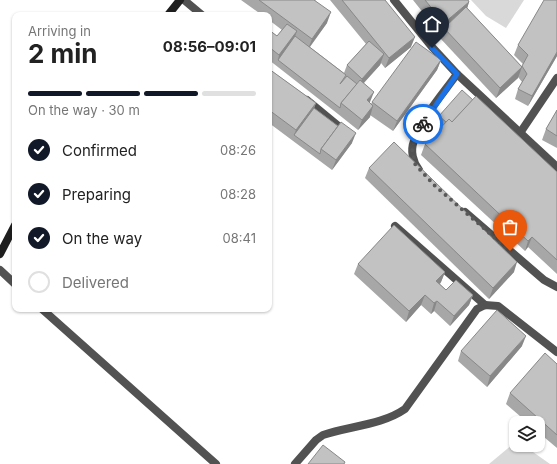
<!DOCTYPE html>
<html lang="en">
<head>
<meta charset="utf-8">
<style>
  :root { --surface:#fff; --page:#f2f2f2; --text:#222; --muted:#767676; --line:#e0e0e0; --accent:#111827 }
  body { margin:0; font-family:Inter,sans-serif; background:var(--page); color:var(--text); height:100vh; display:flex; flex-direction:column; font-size:15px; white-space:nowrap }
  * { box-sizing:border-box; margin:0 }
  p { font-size:13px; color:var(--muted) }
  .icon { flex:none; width:22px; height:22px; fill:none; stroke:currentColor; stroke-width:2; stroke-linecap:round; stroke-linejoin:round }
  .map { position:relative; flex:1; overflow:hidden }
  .side { position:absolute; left:12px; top:12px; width:260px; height:300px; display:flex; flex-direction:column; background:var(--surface); border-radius:8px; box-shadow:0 1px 3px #0004 }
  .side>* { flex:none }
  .fabs { position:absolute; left:509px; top:416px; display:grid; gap:8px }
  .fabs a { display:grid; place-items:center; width:36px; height:36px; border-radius:8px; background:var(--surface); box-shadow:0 1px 3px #0004; font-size:20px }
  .pin { position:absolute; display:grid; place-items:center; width:34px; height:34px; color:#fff; margin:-41px -17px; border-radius:50% 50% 50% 0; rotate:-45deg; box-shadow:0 0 4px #0007 }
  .pin .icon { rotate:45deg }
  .courier { position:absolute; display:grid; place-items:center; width:40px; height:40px; margin:-20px; border:3px solid #1a73e8; border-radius:50%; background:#fff; color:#222; box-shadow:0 1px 5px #0007 }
  .headline em { font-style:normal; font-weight:700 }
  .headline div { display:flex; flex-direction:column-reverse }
  .headline { display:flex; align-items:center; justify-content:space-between; height:68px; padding:0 16px }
  h1 { font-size:26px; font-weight:700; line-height:30px }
  .bar { display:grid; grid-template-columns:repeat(4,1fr); gap:6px 4px; align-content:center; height:48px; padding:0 16px }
  .bar i { height:5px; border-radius:3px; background:var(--line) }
  .bar .on { background:var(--accent) }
  .bar p { grid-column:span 4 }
  ol { padding:0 16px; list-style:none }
  li { display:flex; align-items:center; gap:12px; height:44px }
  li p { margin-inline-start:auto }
  li .icon { padding:4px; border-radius:50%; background:var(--accent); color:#fff; stroke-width:4 }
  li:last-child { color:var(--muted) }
  li i { width:22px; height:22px; border:2px solid var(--line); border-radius:50% }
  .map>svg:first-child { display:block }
  .green { fill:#d9d9d9 }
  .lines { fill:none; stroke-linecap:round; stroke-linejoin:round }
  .street { stroke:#525252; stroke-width:8 }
  .secondary { stroke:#1f1f1f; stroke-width:8 }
  .wall { fill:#a7a7a7 }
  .shaded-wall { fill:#888 }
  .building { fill:#c2c2c2; stroke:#888 }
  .done { stroke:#595959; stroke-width:4; stroke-dasharray:0 7.2 }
  .route { stroke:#1a73e8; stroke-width:5 }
</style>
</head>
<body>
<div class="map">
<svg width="557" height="464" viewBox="0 0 557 464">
  <rect width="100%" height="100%" fill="#fff"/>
  <g class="green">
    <path d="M471,0H524L506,28L486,16Z"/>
    <path d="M513,444L533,452L550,464H489Z"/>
  </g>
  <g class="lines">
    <g class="street">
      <path d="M184,0L202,15"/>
      <path d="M394,0L432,47L457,74L557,167"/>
      <path d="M307,100L347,133"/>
      <path d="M520,133L557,78"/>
      <path d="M419,170C413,162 410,151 414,141C422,117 442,95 457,74"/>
      <path d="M465,212L544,280L557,287"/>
      <path d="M395,226L485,305"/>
      <path d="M0,270L15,284"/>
      <path d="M42,309L216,464"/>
      <path d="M295,464L316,440L323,435C350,426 382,425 405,409L477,309L485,305L498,306L557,352"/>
    </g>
    <g class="secondary">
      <path d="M168,15L180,0"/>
      <path d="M0,254L15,225"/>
    </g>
  </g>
  <g class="wall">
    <path d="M241,0H316L315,1L327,23L310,47L344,73L347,65L366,44L330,0H385L411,47L385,68L381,63L380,65L364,83L370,102L369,103L371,104L372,102L441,60L437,70L393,131L370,115V117L358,130L338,114L269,60V30L277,36L282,30L269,20V15H262Z"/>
    <path d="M413,0H468L469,2L467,8L522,67L523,64L514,55L518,45L557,0V56L528,106L515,99L518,89L522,82L518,77V78L496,98L440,38L443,31L440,34Z"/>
    <path d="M269,69L316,103L314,108L352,143L332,170L269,123Z"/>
    <path d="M473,100L557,172V274L528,247L525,251L421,155L425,144L442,126L437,121L439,116Z"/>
    <path d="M557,110V148L542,140L546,129Z"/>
    <path d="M369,168L514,272L489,299L365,178Z"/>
    <path d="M358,264L445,272L441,282L440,284L446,290L473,295L469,305L450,326L434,311L431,314L421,305L406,322L354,274Z"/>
    <path d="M522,346L487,387L458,361L461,351Z"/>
    <path d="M557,364V448L538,432V423H528L506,404L510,393Z"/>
  </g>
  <g class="shaded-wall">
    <path d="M469,2L466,12L444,28L443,31L440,34L444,23Z"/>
    <path d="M331,12L327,23L308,49L312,39Z"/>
    <path d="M297,31L293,42L278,60L279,55Z"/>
    <path d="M415,37L411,47L385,68L389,58Z"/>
    <path d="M557,52V56L528,106L532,96Z"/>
    <path d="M384,54L380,65L358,89L362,79Z"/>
    <path d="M441,60L437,70L393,131L397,121Z"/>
    <path d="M522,67L518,78L496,98L500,88Z"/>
    <path d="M374,92L370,102L363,111L367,100Z"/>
    <path d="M316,103L312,114L294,135L296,130Z"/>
    <path d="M373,106L370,117L358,130L362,120Z"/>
    <path d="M356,133L352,143L332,170L336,160Z"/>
    <path d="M532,237L528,247L525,251L528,241Z"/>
    <path d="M517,262L514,272L489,299L493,288Z"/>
    <path d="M445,272L441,282L433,292L436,281Z"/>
    <path d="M425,295L421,305L406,322L409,311Z"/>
    <path d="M473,295L469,305L450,326L454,316Z"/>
    <path d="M437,301L434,311L431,314L434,303Z"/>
    <path d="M526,336L522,346L487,387L490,376Z"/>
  </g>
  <g class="building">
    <path d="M259,0H314L331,12L312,39Z"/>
    <path d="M342,0H385L415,37L389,58Z"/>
    <path d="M425,0H468L469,2L444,23Z"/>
    <path d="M544,0H557V52L532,96L518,89L527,74L522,66L528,55L518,45Z"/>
    <path d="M466,7L522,67L500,88L444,28Z"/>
    <path d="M287,24L297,31L279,55L269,47V30L277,36Z"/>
    <path d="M295,36L346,75L340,84L347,76L357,84L341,103L340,108L278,60Z"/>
    <path d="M369,41L384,54L362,79L347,65Z"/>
    <path d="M416,42L441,60L397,121L372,102Z"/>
    <path d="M269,69L316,103L296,130L269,110Z"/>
    <path d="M360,80L374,92L367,100L373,106L362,120L341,103Z"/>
    <path d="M462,90L473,100L452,122L449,119L446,122L439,116Z"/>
    <path d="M476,96L557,172V260L532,237L528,241L425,144L449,119L452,122Z"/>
    <path d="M314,108L338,126L321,149L320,154L294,135Z"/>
    <path d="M557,110V136L546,129Z"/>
    <path d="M341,122L356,133L336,160L321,149Z"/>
    <path d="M394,142L517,262L493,288L369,168Z"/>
    <path d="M394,225L445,272L436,281L446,290L456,280L473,295L454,316L437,301L434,303L425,295L409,311L358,264Z"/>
    <path d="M497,310L526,336L490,376L461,351Z"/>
    <path d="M545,353L557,364V435L510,393Z"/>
    <path d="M323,445L345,462L344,464H308Z"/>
  </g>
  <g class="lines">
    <path class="done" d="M423,124L414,141L412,149L415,164L434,185L510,251"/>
    <path class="route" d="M423,124L457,74L432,48"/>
  </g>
</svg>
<div class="fabs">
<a><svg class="icon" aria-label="layers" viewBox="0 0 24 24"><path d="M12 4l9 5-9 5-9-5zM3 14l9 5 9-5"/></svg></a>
</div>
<div class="pin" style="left:510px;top:251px;background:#ea580c"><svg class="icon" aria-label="bag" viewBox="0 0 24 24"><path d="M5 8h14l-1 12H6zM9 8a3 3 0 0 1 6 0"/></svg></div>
<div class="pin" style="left:432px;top:48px;background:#1f2937"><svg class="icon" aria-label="home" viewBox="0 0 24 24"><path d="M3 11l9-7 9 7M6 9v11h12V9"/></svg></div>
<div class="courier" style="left:423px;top:124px"><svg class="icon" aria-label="bike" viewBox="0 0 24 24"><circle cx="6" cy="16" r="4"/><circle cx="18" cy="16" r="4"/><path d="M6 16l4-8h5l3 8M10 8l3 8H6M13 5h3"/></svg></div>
<section class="side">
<div class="headline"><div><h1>2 min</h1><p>Arriving in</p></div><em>08:56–09:01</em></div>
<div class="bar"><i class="on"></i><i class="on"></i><i class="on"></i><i></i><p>On the way · 30 m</p></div>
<ol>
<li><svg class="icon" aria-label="check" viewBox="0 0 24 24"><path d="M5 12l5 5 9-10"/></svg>Confirmed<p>08:26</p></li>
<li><svg class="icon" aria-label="check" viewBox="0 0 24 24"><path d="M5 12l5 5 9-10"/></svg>Preparing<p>08:28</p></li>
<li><svg class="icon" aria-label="check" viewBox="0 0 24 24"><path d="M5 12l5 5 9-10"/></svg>On the way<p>08:41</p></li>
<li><i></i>Delivered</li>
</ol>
</section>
</div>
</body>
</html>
